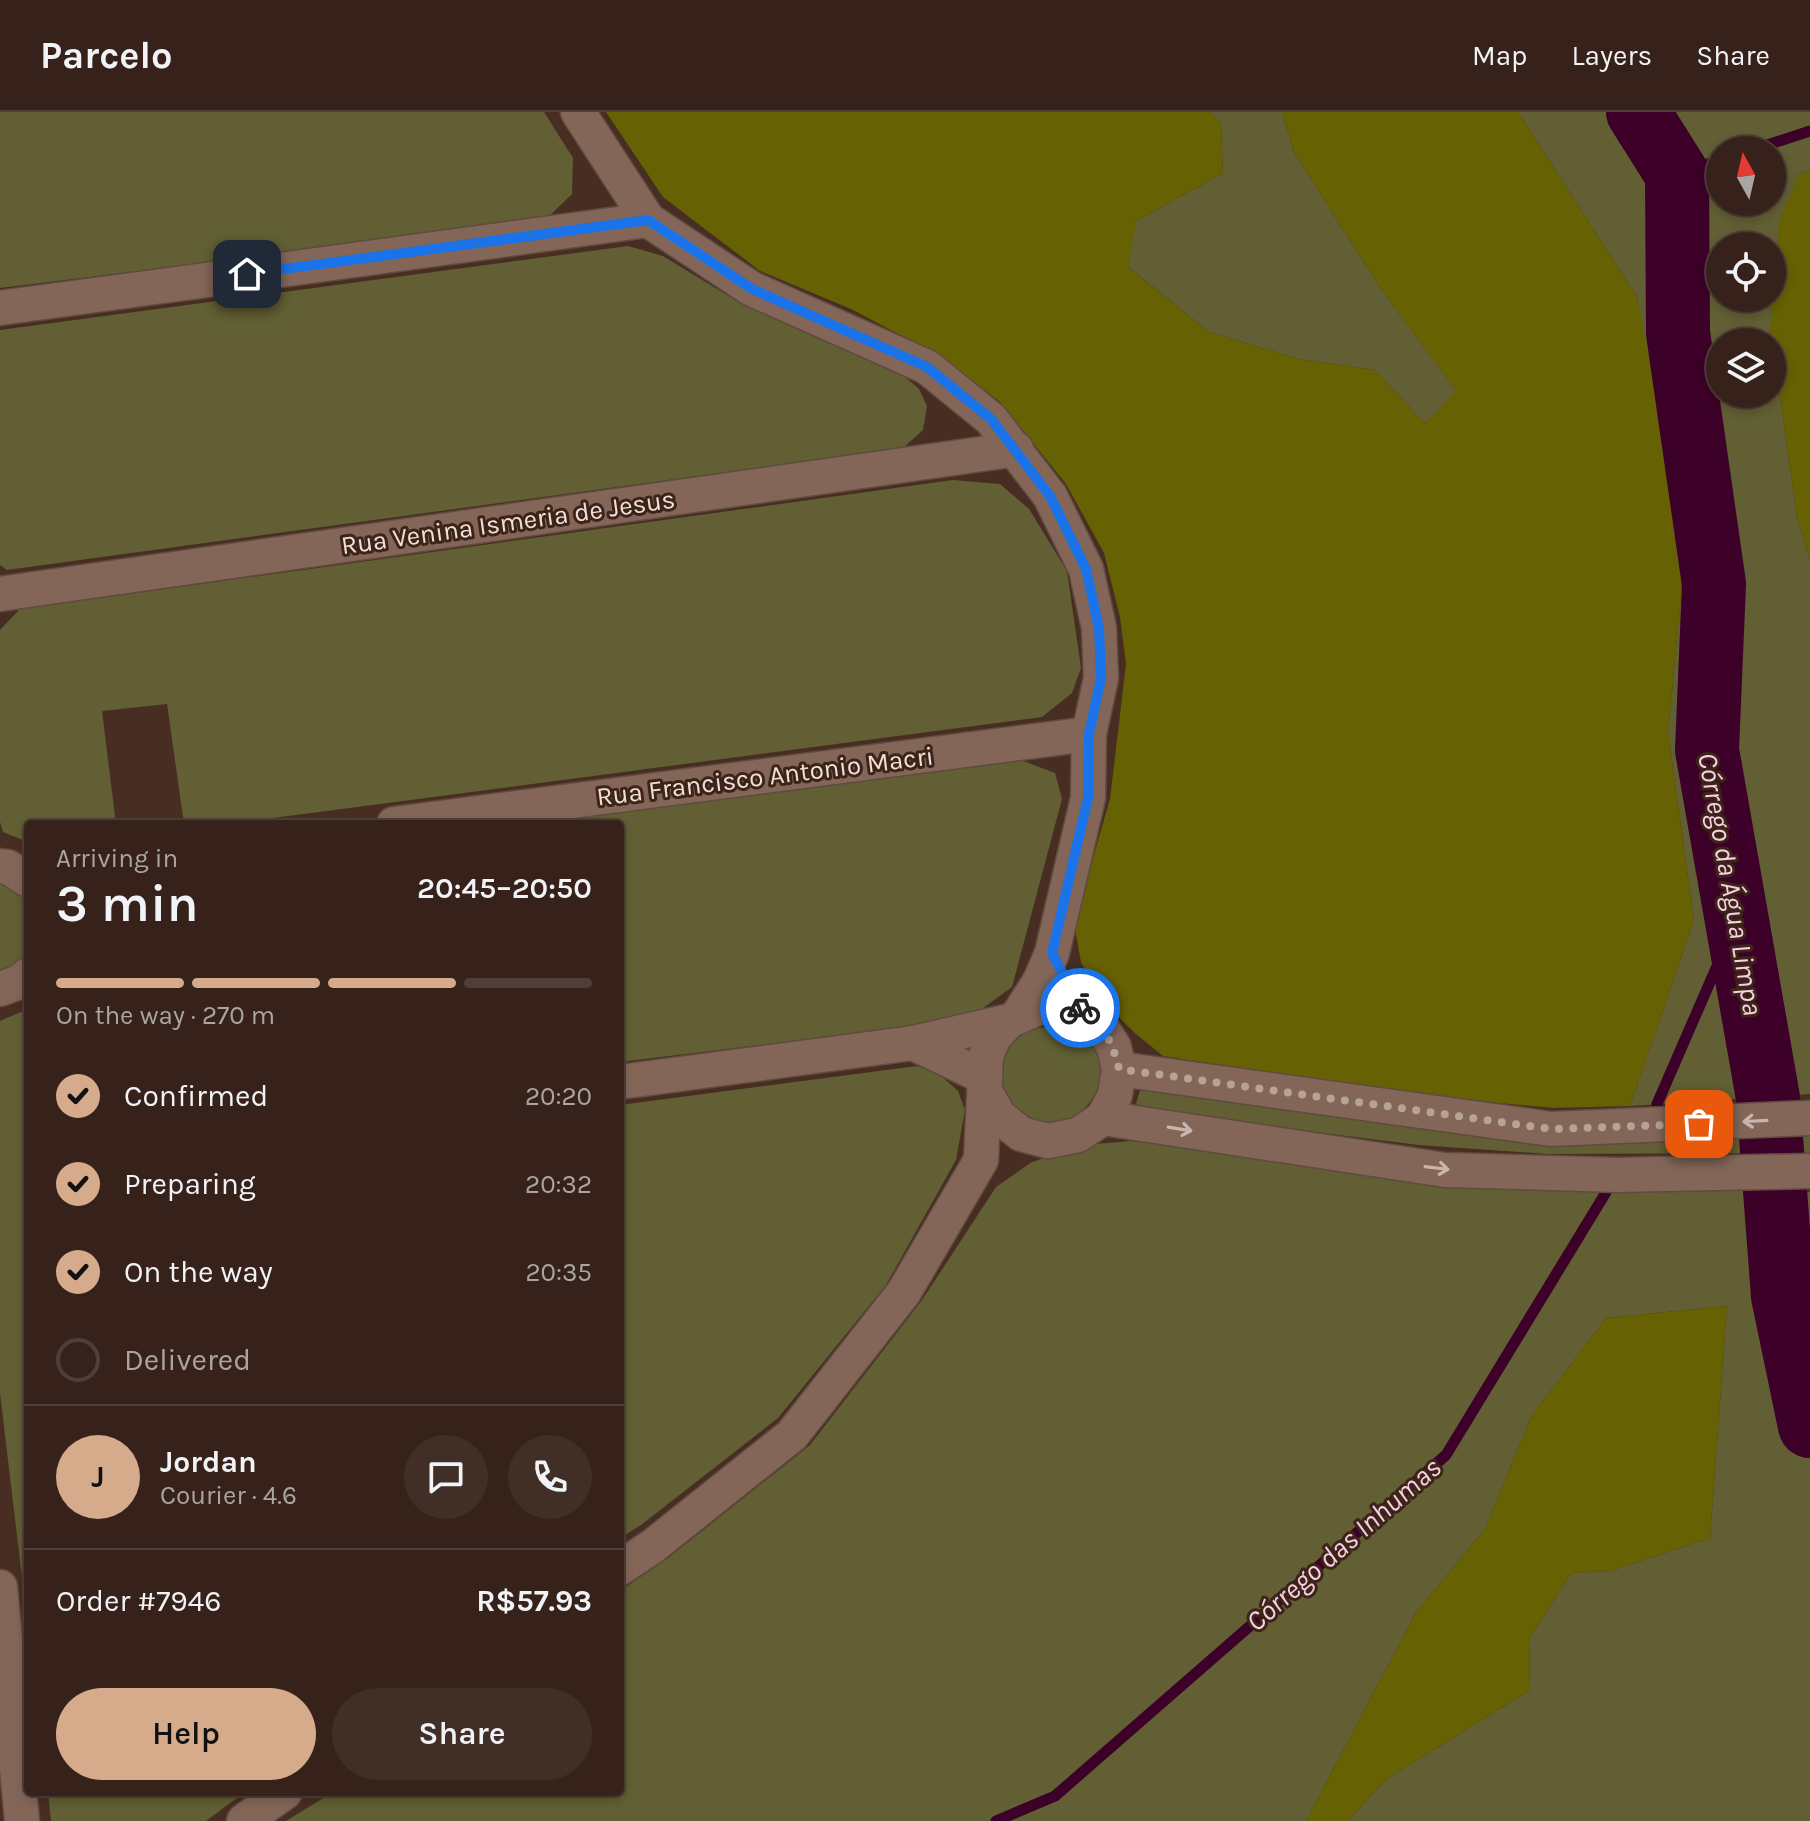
<!DOCTYPE html>
<html lang="en">
<head>
<meta charset="utf-8">
<style>
  :root { --surface:#36221a; --page:#412f27; --text:#f1f3f6; --muted:#aaa4a2; --line:#503f39; --accent:#d6ab8b }
  body { margin:0; font-family:Karla,sans-serif; background:var(--page); color:var(--text); height:100vh; display:flex; flex-direction:column; font-size:30px; white-space:nowrap }
  * { box-sizing:border-box; margin:0 }
  p { font-size:26px; color:var(--muted) }
  .icon { flex:none; width:44px; height:44px; fill:none; stroke:currentColor; stroke-width:2; stroke-linecap:round; stroke-linejoin:round }
  .map { position:relative; flex:1; overflow:hidden }
  .sheet { position:absolute; left:24px; top:708px; width:600px; height:976px; display:flex; flex-direction:column; background:var(--surface); border-radius:8px; box-shadow:0 4px 12px #0003,0 0 0 2px var(--line) }
  .sheet>* { flex:none }
  .needle { width:52px; rotate:352deg }
  .tools { position:absolute; left:1706px; top:24px; display:grid; gap:16px }
  .tools a { display:grid; place-items:center; width:80px; height:80px; border-radius:50%; background:var(--surface); box-shadow:0 4px 12px #0003,0 0 0 2px var(--line); font-size:40px }
  .pin { position:absolute; display:grid; place-items:center; width:68px; height:68px; color:#fff; margin:-34px; border-radius:16px; box-shadow:0 4px 12px #0006 }
  .courier { position:absolute; display:grid; place-items:center; width:80px; height:80px; margin:-40px; border:6px solid #1a73e8; border-radius:50%; background:#fff; color:#222; box-shadow:0 2px 10px #0007 }
  .summary em { font-style:normal; font-weight:600 }
  .summary div { display:flex; flex-direction:column-reverse }
  .summary { display:flex; align-items:center; justify-content:space-between; height:136px; padding:0 32px }
  h1 { font-size:52px; font-weight:600; line-height:60px }
  .bar { display:grid; grid-template-columns:repeat(4,1fr); gap:12px 8px; align-content:center; height:96px; padding:0 32px }
  .bar i { height:10px; border-radius:6px; background:var(--line) }
  .bar .active { background:var(--accent) }
  .bar p { grid-column:span 4 }
  .line { display:flex; align-items:center; gap:20px; padding:0 32px; border-top:2px solid var(--line) }
  .line div { flex:1 }
  .round { display:grid; place-items:center; flex:none; width:84px; height:84px; border-radius:42px; background:var(--page) }
  ol { padding:0 32px; list-style:none }
  li { display:flex; align-items:center; gap:24px; height:88px }
  li p { margin-inline-start:auto }
  li .icon { padding:8px; border-radius:50%; background:var(--accent); color:#111; stroke-width:4 }
  li:last-child { color:var(--muted) }
  li i { width:44px; height:44px; border:4px solid var(--line); border-radius:50% }
  .cta { display:flex; gap:16px; margin-top:auto; padding:16px 32px }
  .cta a { flex:1; height:92px; border-radius:48px; background:var(--accent); color:#111; font-size:32px; font-weight:600; line-height:92px; text-align:center }
  .cta a+a { background:var(--page); color:var(--text) }
  header { display:flex; align-items:center; gap:48px; box-sizing:border-box; height:112px; padding:0 40px; background:var(--surface); border-bottom:2px solid var(--line) }
  header strong { font-size:38px }
  nav { display:flex; gap:44px; margin-inline-start:auto; font-size:28px }
  .map>svg:first-child { display:block }
  .green { fill:#615f33; fill-rule:evenodd }
  .forest { fill:#666103 }
  .lines { fill:none; stroke-linecap:round; stroke-linejoin:round }
  .stream { stroke:#3d0029; stroke-width:11 }
  .river { stroke:#3d0029; stroke-width:64 }
  .street-casing { stroke:#604b40; stroke-width:37 }
  .street { stroke:#836658; stroke-width:34 }
  .oneway { stroke:#cab5ac }
  .done { stroke:#b6a299; stroke-width:8; stroke-dasharray:0 14.4 }
  .route { stroke:#1a73e8; stroke-width:10 }
  .labels { text-anchor:middle; stroke-width:6; stroke-linejoin:round; paint-order:stroke }
  .street-label { font-size:26px; fill:#f1e0d9; stroke:#3d2418 }
  .water-label { font-size:28px; font-style:italic; fill:#f8d0e5; stroke:#3d2418 }
</style>
</head>
<body>
<header>
<strong>Parcelo</strong>
<nav><a>Map</a><a>Layers</a><a>Share</a></nav>
</header>
<div class="map">
<svg width="1810" height="1709" viewBox="0 0 1810 1709">
  <rect width="100%" height="100%" fill="#482e22"/>
  <g class="green">
    <path d="M0,0H544L573,46L572,82L544,109L0,176Z"/>
    <path d="M1210,0H1282L1294,40L1379,174L1457,280L1425,312L1375,258L1299,247L1209,220L1127,154L1136,109L1223,61L1221,12Z"/>
    <path d="M1518,0H1810V58L1798,63L1770,216L1797,405L1810,449V982L1630,994L1694,808L1668,621L1682,473L1637,185ZM1720,38H1772V90H1720ZM1720,134H1772V186H1720ZM1720,230H1772V282H1720Z"/>
    <path d="M628,134L663,144L740,191L826,230L896,257L919,277L927,294L923,318L903,336L7,458L0,453V218Z"/>
    <path d="M953,368L1000,372L1029,397L1067,459L1081,556L1072,581L1042,605L228,712H184L167,592L102,599L116,712H28V730L3,720L0,710V518L20,497Z"/>
    <path d="M1018,647L1055,661L1062,687L1012,875L975,902L907,915L620,950V712H508Z"/>
    <path d="M0,768L25,783L28,788V843L23,850L0,862Z"/>
    <path d="M28,897V1516L0,1281V909Z"/>
    <path d="M1057,915C1066,918 1077,921 1085,927C1129,962 1075,1033 1028,1004C1019,998 1011,992 1006,982C994,957 1007,927 1033,917C1040,915 1049,915 1057,915Z"/>
    <path d="M917,954L938,961L958,979L965,998L956,1048L886,1173L778,1306L641,1413L620,1426V993Z"/>
    <path d="M1152,976L1696,1027L1810,1024V1041L1548,1042L1418,1033L1143,998L1136,991L1140,979Z"/>
    <path d="M1131,1029L1498,1075L1810,1080V1709H1348L1385,1668L1530,1578L1529,1527L1571,1461L1610,1459L1710,1426L1727,1194L1606,1206L1531,1305L1485,1417L1415,1502L1306,1709H286L333,1680H620V1479L668,1446L810,1333L922,1188L996,1075L1032,1050L1083,1033Z"/>
    <path d="M48,1680H245L206,1709H51Z"/>
  </g>
  <g class="forest">
    <path d="M606,0H1210L1221,12L1223,61L1136,109L1128,155L1209,220L1299,247L1375,258L1425,312L1456,279L1379,174L1294,40L1282,0H1518L1637,185L1656,283L1682,474L1668,621L1694,808L1630,994L1554,996L1424,984L1163,944L1136,922L1100,887L1081,850L1074,812L1110,687L1126,552L1120,505L1104,441L1066,372L999,289L934,241L851,197L760,159L663,85Z"/>
    <path d="M1810,58V449L1797,405L1770,216L1779,111L1798,63Z"/>
    <path d="M1727,1194L1710,1426L1610,1459L1571,1461L1529,1527L1530,1578L1385,1668L1348,1709H1306L1415,1502L1485,1417L1531,1305L1606,1206Z"/>
  </g>
  <g class="lines">
    <g class="stream">
      <path d="M1752,38L1810,19"/>
      <path d="M1677,62L1720,48"/>
      <path d="M1657,992L1737,808"/>
      <path d="M996,1709L1055,1684L1446,1343L1608,1077"/>
    </g>
    <path class="river" d="M1638,0L1677,62L1678,221L1714,472L1707,638L1768,986L1783,1184L1810,1314"/>
    <defs>
      <g id="street">
        <path d="M578,0L648,108L752,177L927,255L991,307L1050,384L1086,457L1099,516L1101,566L1089,622L1088,686L1052,841L1040,869L1019,902"/>
        <path d="M0,196L648,108"/>
        <path d="M0,482L1016,337"/>
        <path d="M394,712L1089,622"/>
        <path d="M0,754L8,755L28,768"/>
        <path d="M0,877L19,870L28,863"/>
        <path d="M913,931L984,965"/>
        <path d="M1119,957L1551,1017L1810,1006"/>
        <path d="M620,970L913,931L1009,909"/>
        <path d="M1103,1006L1445,1058L1617,1063L1810,1059"/>
        <path d="M620,1456L653,1434L792,1323L904,1180L981,1048L986,944L994,925L1009,909L1040,895H1062L1082,902L1101,915L1114,935L1119,957L1115,983L1103,1006L1078,1023L1048,1029L1021,1022L999,1004L985,979"/>
        <path d="M0,1475L22,1709"/>
        <path d="M244,1709L285,1680"/>
      </g>
    </defs>
    <use href="#street" class="street-casing"/>
    <use href="#street" class="street"/>
  </g>
  <defs><path id="oneway-shaft" d="M-6 0H5M1.5-3L5.5 0L1.5 3" fill="none" stroke-width="1.6" stroke-linecap="round" stroke-linejoin="round" transform="scale(2)"/></defs>
  <g class="oneway">
    <use href="#oneway-shaft" transform="translate(1755 1009) rotate(177)"/>
    <use href="#oneway-shaft" transform="translate(1180 1017) rotate(9)"/>
    <use href="#oneway-shaft" transform="translate(1437 1056) rotate(7)"/>
  </g>
  <g class="lines">
    <path class="done" d="M1080,896C1085,905 1093,908 1099,914C1111,926 1115,942 1119,957L1551,1017L1699,1012"/>
    <path class="route" d="M247,162L648,108L752,177L927,255L991,307L1050,384L1086,457L1099,516L1101,566L1089,622L1088,686L1052,841L1080,896"/>
  </g>
  <g class="labels">
    <g class="street-label">
      <text transform="translate(508 410) rotate(-8)" y="9">Rua Venina Ismeria de Jesus</text>
      <text transform="translate(765 664) rotate(-7)" y="9">Rua Francisco Antonio Macri</text>
    </g>
    <g class="water-label">
      <text transform="translate(1731 772) rotate(80)" y="10">Córrego da Água Limpa</text>
      <text transform="translate(1343 1432) rotate(-41)" y="10">Córrego das Inhumas</text>
    </g>
  </g>
</svg>
<div class="tools">
<a><svg class="needle" viewBox="-14 -14 28 28"><path d="M0-13l5 13h-10z" fill="#e53935"/><path d="M0 13l5-13h-10z" fill="#aaa4a2"/></svg></a>
<a><svg class="icon" aria-label="locate" viewBox="0 0 24 24"><circle cx="12" cy="12" r="6"/><path d="M12 2v4M12 18v4M2 12h4M18 12h4"/></svg></a>
<a><svg class="icon" aria-label="layers" viewBox="0 0 24 24"><path d="M12 4l9 5-9 5-9-5zM3 14l9 5 9-5"/></svg></a>
</div>
<div class="pin" style="left:1699px;top:1012px;background:#ea580c"><svg class="icon" aria-label="bag" viewBox="0 0 24 24"><path d="M5 8h14l-1 12H6zM9 8a3 3 0 0 1 6 0"/></svg></div>
<div class="pin" style="left:247px;top:162px;background:#1f2937"><svg class="icon" aria-label="home" viewBox="0 0 24 24"><path d="M3 11l9-7 9 7M6 9v11h12V9"/></svg></div>
<div class="courier" style="left:1080px;top:896px"><svg class="icon" aria-label="bike" viewBox="0 0 24 24"><circle cx="6" cy="16" r="4"/><circle cx="18" cy="16" r="4"/><path d="M6 16l4-8h5l3 8M10 8l3 8H6M13 5h3"/></svg></div>
<section class="sheet">
<div class="summary"><div><h1>3 min</h1><p>Arriving in</p></div><em>20:45–20:50</em></div>
<div class="bar"><i class="active"></i><i class="active"></i><i class="active"></i><i></i><p>On the way · 270 m</p></div>
<ol>
<li><svg class="icon" aria-label="check" viewBox="0 0 24 24"><path d="M5 12l5 5 9-10"/></svg>Confirmed<p>20:20</p></li>
<li><svg class="icon" aria-label="check" viewBox="0 0 24 24"><path d="M5 12l5 5 9-10"/></svg>Preparing<p>20:32</p></li>
<li><svg class="icon" aria-label="check" viewBox="0 0 24 24"><path d="M5 12l5 5 9-10"/></svg>On the way<p>20:35</p></li>
<li><i></i>Delivered</li>
</ol>
<div class="line" style="height:144px"><b class="round" style="background:var(--accent);color:#111">J</b><div><b>Jordan</b><p>Courier · 4.6</p></div><a class="round"><svg class="icon" aria-label="chat" viewBox="0 0 24 24"><path d="M4 5h16v11H9l-5 4z"/></svg></a><a class="round"><svg class="icon" aria-label="phone" viewBox="0 0 24 24"><path d="M5 4h4l2 5-3 2q2 4 5 5l2-3 5 2v4C11 20 4 13 5 4z"/></svg></a></div>
<div class="line" style="height:104px"><div>Order #7946</div><b>R$57.93</b></div>
<div class="cta"><a>Help</a><a>Share</a></div>
</section>
</div>
</body>
</html>
